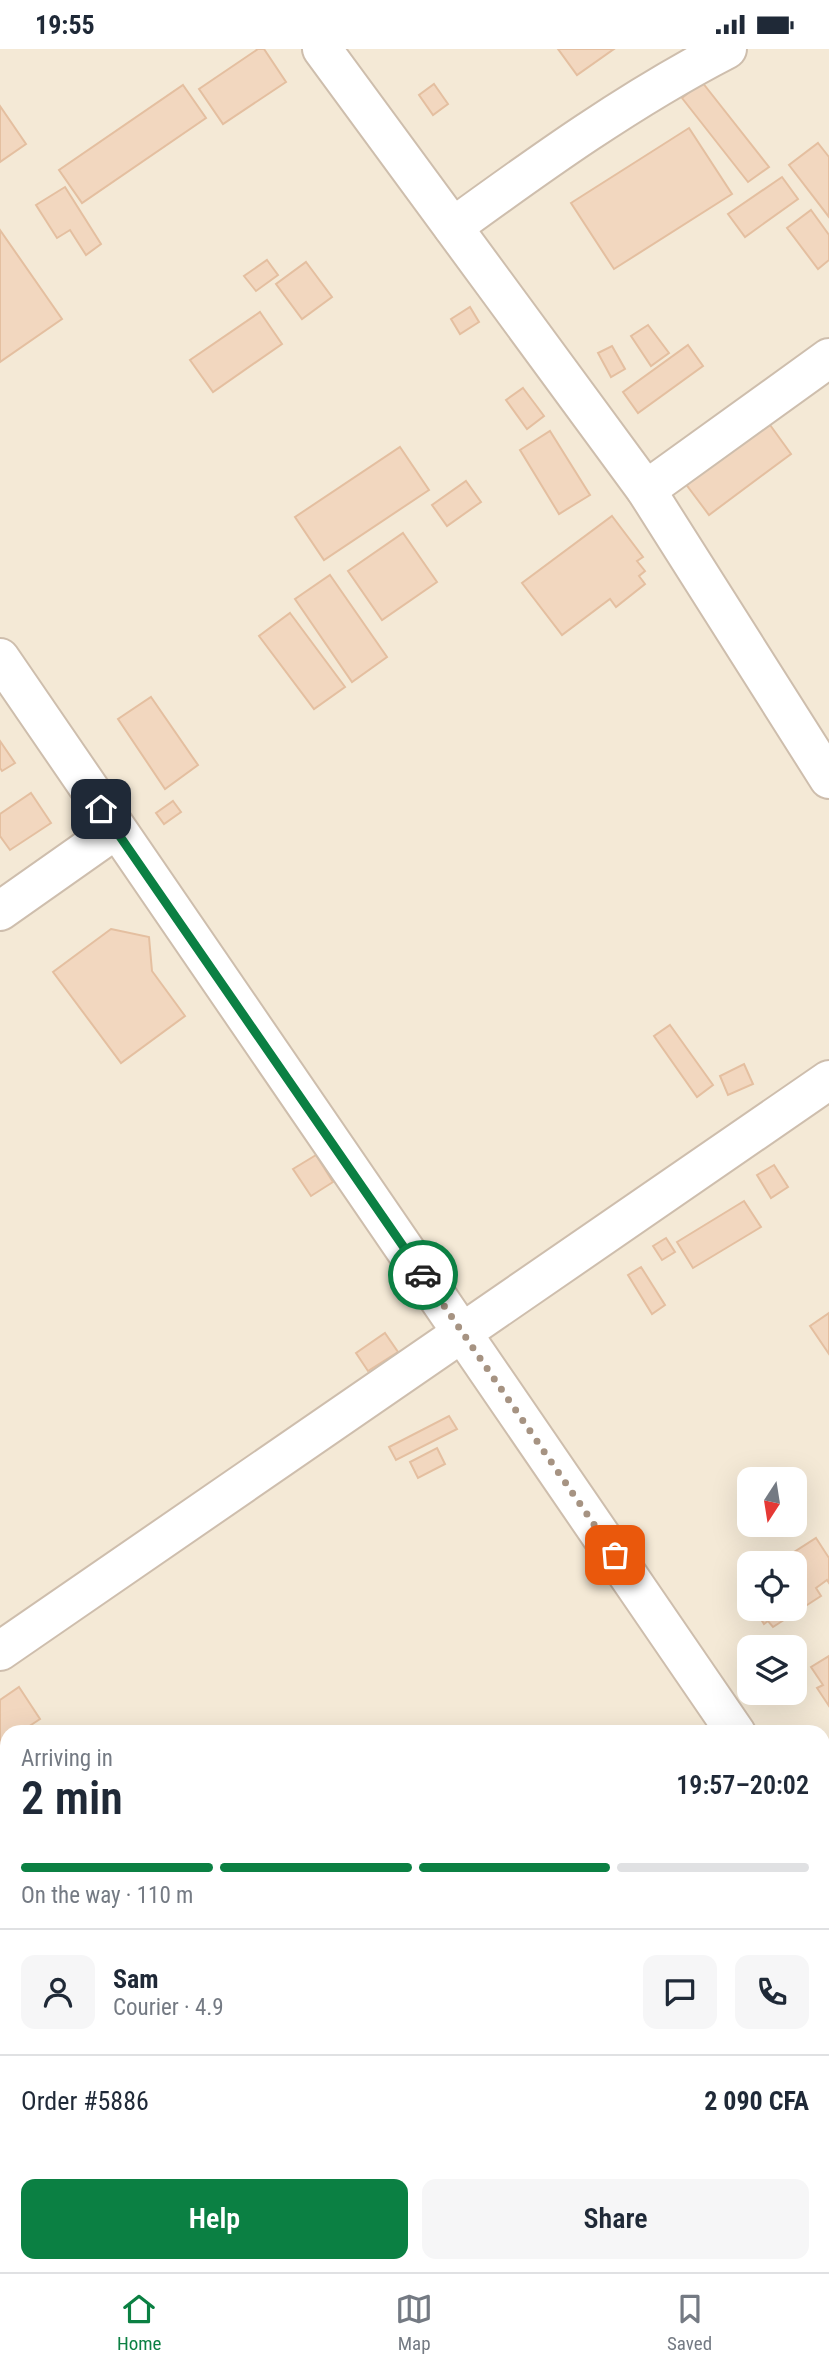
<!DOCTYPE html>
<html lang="en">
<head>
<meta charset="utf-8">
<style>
  :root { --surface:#fff; --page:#f6f6f7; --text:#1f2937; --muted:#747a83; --line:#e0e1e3; --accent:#0b8043 }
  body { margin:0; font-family:"Roboto Condensed",sans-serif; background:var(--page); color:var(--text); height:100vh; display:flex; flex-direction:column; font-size:26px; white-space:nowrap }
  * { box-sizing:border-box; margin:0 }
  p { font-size:23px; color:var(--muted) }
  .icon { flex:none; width:38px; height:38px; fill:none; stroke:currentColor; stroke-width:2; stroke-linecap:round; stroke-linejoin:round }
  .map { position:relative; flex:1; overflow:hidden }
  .sheet { position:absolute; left:0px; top:1676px; width:830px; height:548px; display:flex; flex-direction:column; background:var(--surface); border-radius:21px 21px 0 0; box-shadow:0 7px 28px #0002 }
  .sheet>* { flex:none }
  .needle { width:46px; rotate:192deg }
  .fabs { position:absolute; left:737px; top:1418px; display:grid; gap:14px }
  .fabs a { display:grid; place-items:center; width:70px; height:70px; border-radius:14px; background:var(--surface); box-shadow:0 7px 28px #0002; font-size:35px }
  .pin { position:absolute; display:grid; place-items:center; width:60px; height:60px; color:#fff; margin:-30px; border-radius:14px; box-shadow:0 4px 10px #0006 }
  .courier { position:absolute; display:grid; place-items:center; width:70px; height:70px; margin:-35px; border:5px solid #0b8043; border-radius:50%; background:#fff; color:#222; box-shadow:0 2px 9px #0007 }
  .head em { font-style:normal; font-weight:600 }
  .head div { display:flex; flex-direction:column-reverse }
  .head { display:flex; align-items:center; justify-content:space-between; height:119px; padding:0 21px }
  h1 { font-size:46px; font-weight:600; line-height:52px }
  .bar { display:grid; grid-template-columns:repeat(4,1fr); gap:10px 7px; align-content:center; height:84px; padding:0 21px }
  .bar i { height:9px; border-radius:5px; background:var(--line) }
  .bar .selected { background:var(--accent) }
  .bar p { grid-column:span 4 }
  .line { display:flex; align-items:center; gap:18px; padding:0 21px; border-top:2px solid var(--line) }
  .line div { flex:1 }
  .round { display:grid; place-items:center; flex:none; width:74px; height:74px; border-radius:14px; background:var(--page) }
  .cta { display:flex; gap:14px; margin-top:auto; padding:14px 21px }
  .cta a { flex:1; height:80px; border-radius:14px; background:var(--accent); color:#fff; font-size:28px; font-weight:600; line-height:80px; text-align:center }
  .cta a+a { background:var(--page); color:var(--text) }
  .status { display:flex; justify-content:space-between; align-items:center; height:49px; padding:0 35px; background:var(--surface); direction:ltr }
  .status svg { height:19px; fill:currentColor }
  .tab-bar { display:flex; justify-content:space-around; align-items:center; height:98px; border-top:2px solid var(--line); background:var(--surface); font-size:19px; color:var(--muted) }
  .tab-bar a { display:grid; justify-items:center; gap:4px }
  .tab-bar .selected { color:var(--accent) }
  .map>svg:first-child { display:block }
  .residential { fill:#f4e9d6; fill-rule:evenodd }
  .building { fill:#f2d7bf; stroke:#e4bfa0; stroke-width:2 }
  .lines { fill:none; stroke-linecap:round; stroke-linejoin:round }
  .minor-casing { stroke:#cebead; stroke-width:42 }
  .minor { stroke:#fff; stroke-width:38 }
  .done { stroke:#a69382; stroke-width:7; stroke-dasharray:0 12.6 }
  .route { stroke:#0b8043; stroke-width:9 }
</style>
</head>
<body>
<div class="status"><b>19:55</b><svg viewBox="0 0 49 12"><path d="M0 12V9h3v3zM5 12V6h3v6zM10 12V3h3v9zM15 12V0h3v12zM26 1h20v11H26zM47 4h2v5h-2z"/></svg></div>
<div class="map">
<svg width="829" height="2223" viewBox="0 0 829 2223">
  <rect width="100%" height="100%" fill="#fcf6e8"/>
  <path class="residential" d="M0,0H829V2223H0ZM749,1430H794V1475H749ZM749,1514H794V1559H749ZM749,1598H794V1643H749ZM7,1684H822V2217H7Z"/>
  <g class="building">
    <path d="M258,0H264L286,33L223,75L199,40Z"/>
    <path d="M558,0H614L577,26Z"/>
    <path d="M702,33L769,118L748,133L682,49Z"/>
    <path d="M434,35L448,55L433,66L419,46Z"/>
    <path d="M183,36L206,69L82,154L59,121Z"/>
    <path d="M0,57L26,95L0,113Z"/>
    <path d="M689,79L732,145L614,220L571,154Z"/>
    <path d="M818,94L829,108V168L789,116Z"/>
    <path d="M782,128L798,150L745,188L728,165Z"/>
    <path d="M65,138L101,195L86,206L70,181L57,189L36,156Z"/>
    <path d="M811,161L829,186V211L818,220L787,179Z"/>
    <path d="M0,181L62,270L0,313Z"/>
    <path d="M267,211L278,226L256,242L244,227Z"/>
    <path d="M306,213L332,248L302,270L276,235Z"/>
    <path d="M470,258L479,273L460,285L451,270Z"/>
    <path d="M260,263L282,295L213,343L190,311Z"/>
    <path d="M648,276L669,304L651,317L631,287Z"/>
    <path d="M688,296L703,317L638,364L623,343Z"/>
    <path d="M612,297L625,320L611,328L598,304Z"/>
    <path d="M523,339L544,367L527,380L506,351Z"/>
    <path d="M765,369L791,405L709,466L682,430Z"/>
    <path d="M550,382L590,446L559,465L520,401Z"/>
    <path d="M400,398L429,441L324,511L295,468Z"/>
    <path d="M466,432L481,453L447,477L432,456Z"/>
    <path d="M612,467L643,508L637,512L645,522L639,527L645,535L616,558L610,550L562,586L522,534Z"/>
    <path d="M403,484L437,533L382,571L348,522Z"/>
    <path d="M330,526L387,608L352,633L295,550Z"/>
    <path d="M290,564L345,638L314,660L259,587Z"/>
    <path d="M151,648L198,716L165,740L118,670Z"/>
    <path d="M0,692L15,714L2,722L0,719Z"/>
    <path d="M31,744L51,774L10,801L0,787V765Z"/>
    <path d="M173,752L181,763L164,775L156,764Z"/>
    <path d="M111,880L149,888L152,922L185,967L121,1014L53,923Z"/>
    <path d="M670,976L713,1036L697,1048L654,987Z"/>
    <path d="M744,1015L753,1035L728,1046L720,1027Z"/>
    <path d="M316,1106L333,1133L311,1147L293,1120Z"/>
    <path d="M774,1116L788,1138L771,1149L757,1126Z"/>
    <path d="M744,1152L761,1178L693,1219L677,1193Z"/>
    <path d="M666,1189L675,1203L662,1211L653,1197Z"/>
    <path d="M641,1218L665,1256L652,1265L628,1226Z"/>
    <path d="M829,1264V1305L810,1277Z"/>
    <path d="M385,1284L398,1303L368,1322L356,1304Z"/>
    <path d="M449,1367L457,1380L396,1411L389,1398Z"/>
    <path d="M437,1399L445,1415L418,1429L410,1413Z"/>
    <path d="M816,1489L829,1509V1534L827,1531L816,1539L821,1547L773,1578L768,1572L764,1575L754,1559H794V1514H777Z"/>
    <path d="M829,1607V1657L817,1639L823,1636L811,1618Z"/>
    <path d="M19,1638L40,1670L19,1684H7V1691L0,1696V1651Z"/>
    <path d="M7,1853V1952L0,1957V1858Z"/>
    <path d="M0,2194L7,2204V2217H17L21,2223H0Z"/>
    <path d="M240,2217H259L264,2223H232Z"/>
  </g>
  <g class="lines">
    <defs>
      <g id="minor">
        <path d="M322,0L646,441L829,730"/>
        <path d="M453,178C541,114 630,50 727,0"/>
        <path d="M646,441L829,309"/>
        <path d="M0,609L736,1684"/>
        <path d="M0,862L115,781"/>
        <path d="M0,1602L829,1031"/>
        <path d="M822,1768L829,1764"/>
        <path d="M822,1808L829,1817"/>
        <path d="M0,2139L7,2149"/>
        <path d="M54,2217L58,2223"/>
        <path d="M180,2223L188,2217"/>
      </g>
    </defs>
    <use href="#minor" class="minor-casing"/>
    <use href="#minor" class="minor"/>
  </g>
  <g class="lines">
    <path class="done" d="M423,1226L615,1506"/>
    <path class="route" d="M101,760L423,1226"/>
  </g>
</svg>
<div class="fabs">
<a><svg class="needle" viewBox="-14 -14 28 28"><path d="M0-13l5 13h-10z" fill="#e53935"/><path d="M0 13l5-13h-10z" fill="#747a83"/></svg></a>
<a><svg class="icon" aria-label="locate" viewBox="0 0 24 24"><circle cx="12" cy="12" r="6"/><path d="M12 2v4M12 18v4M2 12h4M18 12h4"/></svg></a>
<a><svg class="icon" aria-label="layers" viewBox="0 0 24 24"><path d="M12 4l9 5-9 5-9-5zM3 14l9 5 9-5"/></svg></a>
</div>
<div class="pin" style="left:615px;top:1506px;background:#ea580c"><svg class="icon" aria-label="bag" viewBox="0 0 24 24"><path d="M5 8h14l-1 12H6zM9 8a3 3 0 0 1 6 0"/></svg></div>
<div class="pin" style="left:101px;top:760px;background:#1f2937"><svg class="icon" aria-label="home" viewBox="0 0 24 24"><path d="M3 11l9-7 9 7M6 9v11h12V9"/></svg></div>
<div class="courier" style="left:423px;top:1226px"><svg class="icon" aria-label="car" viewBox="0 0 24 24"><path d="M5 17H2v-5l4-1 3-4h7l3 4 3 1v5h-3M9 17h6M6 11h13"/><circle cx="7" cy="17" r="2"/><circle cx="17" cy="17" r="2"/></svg></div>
<section class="sheet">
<div class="head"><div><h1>2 min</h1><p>Arriving in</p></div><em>19:57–20:02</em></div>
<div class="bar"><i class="selected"></i><i class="selected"></i><i class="selected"></i><i></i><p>On the way · 110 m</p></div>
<div class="line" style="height:126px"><a class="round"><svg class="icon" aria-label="person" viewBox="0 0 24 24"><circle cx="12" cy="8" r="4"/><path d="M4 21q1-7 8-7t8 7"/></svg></a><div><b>Sam</b><p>Courier · 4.9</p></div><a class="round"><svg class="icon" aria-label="chat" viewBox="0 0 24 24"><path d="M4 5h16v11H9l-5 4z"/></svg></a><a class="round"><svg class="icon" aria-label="phone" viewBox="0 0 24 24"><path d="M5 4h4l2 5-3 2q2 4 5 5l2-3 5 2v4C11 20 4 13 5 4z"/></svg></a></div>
<div class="line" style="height:91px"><div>Order #5886</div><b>2 090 CFA</b></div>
<div class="cta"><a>Help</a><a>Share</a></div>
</section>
</div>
<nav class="tab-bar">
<a class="selected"><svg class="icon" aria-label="home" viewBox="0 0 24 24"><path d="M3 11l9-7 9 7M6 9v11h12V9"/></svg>Home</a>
<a><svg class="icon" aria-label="map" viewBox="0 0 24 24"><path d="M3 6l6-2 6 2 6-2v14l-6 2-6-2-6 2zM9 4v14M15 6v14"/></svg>Map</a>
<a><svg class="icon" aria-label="saved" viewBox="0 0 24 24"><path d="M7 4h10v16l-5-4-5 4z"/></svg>Saved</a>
</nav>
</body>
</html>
